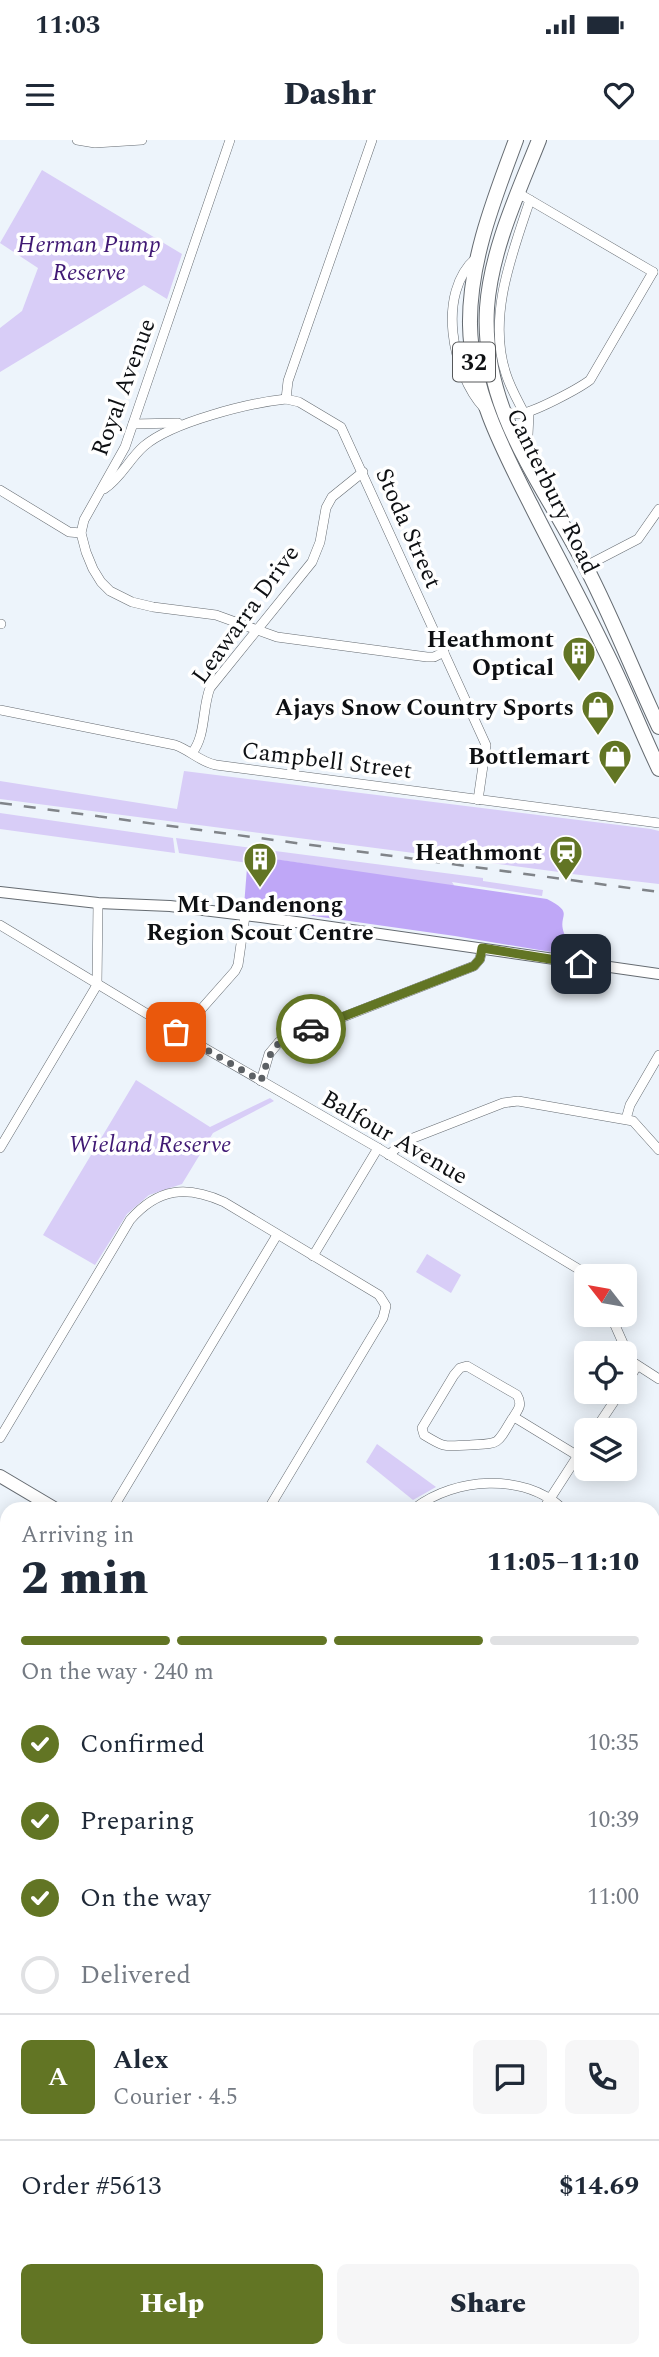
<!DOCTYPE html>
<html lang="en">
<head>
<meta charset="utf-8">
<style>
  :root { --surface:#fff; --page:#f6f6f7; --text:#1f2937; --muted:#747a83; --line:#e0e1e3; --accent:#627524 }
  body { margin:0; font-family:Spectral,serif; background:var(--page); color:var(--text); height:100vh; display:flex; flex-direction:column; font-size:26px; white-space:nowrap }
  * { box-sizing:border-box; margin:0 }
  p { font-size:23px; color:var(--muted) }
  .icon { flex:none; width:38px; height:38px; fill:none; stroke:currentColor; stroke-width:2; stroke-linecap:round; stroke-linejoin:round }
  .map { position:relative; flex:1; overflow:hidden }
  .drawer { position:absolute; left:0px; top:1362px; width:660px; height:856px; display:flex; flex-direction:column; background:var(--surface); border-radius:21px 21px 0 0; box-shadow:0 4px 18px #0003 }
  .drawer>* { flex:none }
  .needle { width:46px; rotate:301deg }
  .fabs { position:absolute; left:574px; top:1124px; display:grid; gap:14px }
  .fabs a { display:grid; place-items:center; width:63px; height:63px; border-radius:10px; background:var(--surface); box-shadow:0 4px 18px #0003; font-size:35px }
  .pin { position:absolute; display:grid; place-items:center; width:60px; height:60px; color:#fff; margin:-30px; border-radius:14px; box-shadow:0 4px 10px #0006 }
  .courier { position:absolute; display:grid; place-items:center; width:70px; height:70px; margin:-35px; border:5px solid #627524; border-radius:50%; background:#fff; color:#222; box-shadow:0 2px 9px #0007 }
  .summary em { font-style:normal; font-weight:800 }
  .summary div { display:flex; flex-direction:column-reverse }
  .summary { display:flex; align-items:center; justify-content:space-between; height:119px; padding:0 21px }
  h1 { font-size:46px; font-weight:800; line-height:52px }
  .bar { display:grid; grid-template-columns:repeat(4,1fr); gap:10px 7px; align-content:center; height:84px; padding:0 21px }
  .bar i { height:9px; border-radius:5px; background:var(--line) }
  .bar .on { background:var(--accent) }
  .bar p { grid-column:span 4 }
  .line { display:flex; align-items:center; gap:18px; padding:0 21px; border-top:2px solid var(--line) }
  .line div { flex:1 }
  .round { display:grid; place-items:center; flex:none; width:74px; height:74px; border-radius:10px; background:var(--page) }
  ol { padding:0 21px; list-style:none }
  li { display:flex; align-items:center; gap:21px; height:77px }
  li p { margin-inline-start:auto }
  li .icon { padding:7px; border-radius:50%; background:var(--accent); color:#fff; stroke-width:4 }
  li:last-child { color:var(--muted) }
  li i { width:38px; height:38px; border:4px solid var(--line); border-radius:50% }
  .primary-button { display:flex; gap:14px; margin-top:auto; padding:14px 21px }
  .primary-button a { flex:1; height:80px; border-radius:10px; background:var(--accent); color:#fff; font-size:28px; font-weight:800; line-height:80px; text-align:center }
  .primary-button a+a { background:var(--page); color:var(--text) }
  .status { display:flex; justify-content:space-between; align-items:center; height:49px; padding:0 35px; background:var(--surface); direction:ltr }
  .status svg { height:19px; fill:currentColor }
  header { display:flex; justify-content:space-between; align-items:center; height:91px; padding:0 21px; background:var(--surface); font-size:32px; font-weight:800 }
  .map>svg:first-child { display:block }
  .green { fill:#d8cdf7 }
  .forest { fill:#bfa7f7 }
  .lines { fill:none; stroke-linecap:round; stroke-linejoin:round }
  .minor-casing { stroke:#656b71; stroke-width:10 }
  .tertiary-casing { stroke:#656b71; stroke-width:12 }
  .secondary-casing { stroke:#656b71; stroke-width:14 }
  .primary-casing { stroke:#656b71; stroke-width:16 }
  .minor { stroke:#fff; stroke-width:9 }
  .tertiary { stroke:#fff; stroke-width:10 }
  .secondary { stroke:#fff; stroke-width:12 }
  .primary { stroke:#fff; stroke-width:14 }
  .rail { stroke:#808489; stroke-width:2.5; stroke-dasharray:12 12; stroke-linecap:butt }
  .done { stroke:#5c6064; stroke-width:7; stroke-dasharray:0 12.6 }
  .route { stroke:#627524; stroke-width:9 }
  .labels { text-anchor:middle; stroke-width:7; stroke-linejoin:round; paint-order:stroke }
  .shield { fill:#fff; stroke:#56585a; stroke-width:2 }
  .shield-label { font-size:23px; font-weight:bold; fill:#0e1013 }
  .park-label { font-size:24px; font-style:italic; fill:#401974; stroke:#fff }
  .street-label { font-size:24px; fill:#0e1013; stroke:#fff }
  .poi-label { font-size:24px; font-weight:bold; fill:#0e1013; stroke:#fff; text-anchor:end }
</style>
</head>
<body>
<div class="status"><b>11:03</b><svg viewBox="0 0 49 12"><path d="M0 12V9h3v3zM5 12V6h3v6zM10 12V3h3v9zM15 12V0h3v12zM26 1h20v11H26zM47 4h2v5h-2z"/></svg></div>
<header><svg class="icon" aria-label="menu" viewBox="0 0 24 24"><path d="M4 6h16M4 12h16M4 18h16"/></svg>Dashr<svg class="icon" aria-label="heart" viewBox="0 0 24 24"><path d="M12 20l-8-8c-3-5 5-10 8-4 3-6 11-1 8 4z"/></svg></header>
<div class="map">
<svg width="659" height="2217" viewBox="0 0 659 2217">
  <rect width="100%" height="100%" fill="#edf4fb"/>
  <g class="green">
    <path d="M42,30L182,114L167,159L144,145L0,232V188L22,171L38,128L0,103Z"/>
    <path d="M184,631L651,689L659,691V744L572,734V730L560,729L559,732L0,659V641L177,669Z"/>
    <path d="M0,673L173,698L175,713L0,689Z"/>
    <path d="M176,698L483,738V741L543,750L542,756L452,742L455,747L248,715V723L179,713Z"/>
    <path d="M136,940L210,987L270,958L274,961L213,993L182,1044L149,1055L127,1074L95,1125L43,1095Z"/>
    <path d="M427,1114L461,1135L451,1153L416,1132Z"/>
    <path d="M377,1304L436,1347L413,1360L366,1322Z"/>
    <path d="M659,1714V1939L653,1935V1725Z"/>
  </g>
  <path class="forest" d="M248,715L547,759C576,774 557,774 564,793C567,802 571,804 569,815L455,796L244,766Z"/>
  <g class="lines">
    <defs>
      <g id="minor">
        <path d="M77,0L95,3L142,0"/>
        <path d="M230,0L125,307L84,380L81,393L86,412L93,429L101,442L110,451L132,462L153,467L216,475L277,497L427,517H434L444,512"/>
        <path d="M518,53L653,132"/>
        <path d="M476,118C436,153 452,233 484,268"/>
        <path d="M286,259L288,241L372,0"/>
        <path d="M503,270C508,273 513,274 519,274C533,273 578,249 590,240L653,132"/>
        <path d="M527,279C520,264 511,250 506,234C487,177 512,114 530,60"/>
        <path d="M133,284L178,283"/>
        <path d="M527,316L529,274"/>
        <path d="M104,349C121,338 129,319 144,306C172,282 249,263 286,259L299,262L341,287L486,605L478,660"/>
        <path d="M0,350L69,392L81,393"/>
        <path d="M586,426L638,399L659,369"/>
        <path d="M0,484H1"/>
        <path d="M0,570L175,605C190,610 200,622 216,625L659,683"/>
        <path d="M192,613C206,596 202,568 210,548L312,422L320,402L326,368L332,357L363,332"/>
        <path d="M0,785L182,895L378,1008L590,1136"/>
        <path d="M182,895L189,883L235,831L238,825L245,776"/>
        <path d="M261,941L269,914L279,902L474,826L480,819L482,808"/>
        <path d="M626,979L630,965L659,915"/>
        <path d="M0,1008L97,845L98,763"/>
        <path d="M389,1015L403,1002L503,963L518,961L633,981L659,1010"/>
        <path d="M313,1116L378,1008"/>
        <path d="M610,1174L631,1221L659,1239"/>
        <path d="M467,1226L517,1255C523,1265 518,1270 512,1279C496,1306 500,1303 470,1305C444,1306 447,1309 424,1295L422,1288L454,1235L460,1228Z"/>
        <path d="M625,1245L637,1226"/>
        <path d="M514,1277L578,1316"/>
        <path d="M595,1290L621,1251"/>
        <path d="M0,1298L130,1080C158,1048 186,1045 224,1062L379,1155L386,1166L383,1178L269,1368"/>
        <path d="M113,1368L277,1095"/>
        <path d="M415,1368C456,1337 523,1333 562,1368"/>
        <path d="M544,1368L586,1303"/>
        <path d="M653,1416L659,1405"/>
        <path d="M0,1468L7,1456"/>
        <path d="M0,1666L7,1672"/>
        <path d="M0,1841L7,1829"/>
        <path d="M653,1941L659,1945"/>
        <path d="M0,2046L7,2050"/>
        <path d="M653,2162L659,2152"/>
        <path d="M653,2203L659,2207"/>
        <path d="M186,2210L197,2217"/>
        <path d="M573,2210L584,2217"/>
        <path d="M12,2217L16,2210"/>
        <path d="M138,2217L142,2210"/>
        <path d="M619,2217L623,2210"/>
      </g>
      <path id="tertiary" d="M0,752L98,763L170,766L261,777L659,834"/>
      <path id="secondary" d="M0,1336L54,1368"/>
      <g id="primary">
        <path d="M516,0C494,59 469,122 470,185C471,249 503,310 531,365C555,413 581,460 604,508C624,547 640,589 659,629"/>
        <path d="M539,0C518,53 491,110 487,168C481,271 542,341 586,427C613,479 634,534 659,587"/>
        <path d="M653,1652L659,1641"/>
        <path d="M653,1692L659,1682"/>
        <path d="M320,2217L324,2210"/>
        <path d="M345,2217L349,2210"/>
      </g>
    </defs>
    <use href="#minor" class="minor-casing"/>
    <use href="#tertiary" class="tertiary-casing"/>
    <use href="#secondary" class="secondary-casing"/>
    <use href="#primary" class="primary-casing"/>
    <use href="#minor" class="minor"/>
    <use href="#tertiary" class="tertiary"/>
    <use href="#secondary" class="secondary"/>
    <use href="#primary" class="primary"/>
    <path class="rail" d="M0,663L659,752"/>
  </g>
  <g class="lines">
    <path class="done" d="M176,892L261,941C273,902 274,903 311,889"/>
    <path class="route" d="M311,889L474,826L480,819L482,808L581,824"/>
  </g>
  <defs>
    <symbol id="building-pin" viewBox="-11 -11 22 30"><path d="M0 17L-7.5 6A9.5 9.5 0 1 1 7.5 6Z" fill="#627524" stroke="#fff"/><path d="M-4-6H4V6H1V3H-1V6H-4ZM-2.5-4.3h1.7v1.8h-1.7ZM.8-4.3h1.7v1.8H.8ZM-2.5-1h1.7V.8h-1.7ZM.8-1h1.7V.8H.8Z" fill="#fff"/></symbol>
    <symbol id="shop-pin" viewBox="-11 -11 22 30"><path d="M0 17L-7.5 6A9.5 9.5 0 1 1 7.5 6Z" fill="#627524" stroke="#fff"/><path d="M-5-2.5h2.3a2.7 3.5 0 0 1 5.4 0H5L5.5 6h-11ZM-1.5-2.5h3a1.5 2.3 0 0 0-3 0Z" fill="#fff"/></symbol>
    <symbol id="station-pin" viewBox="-11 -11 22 30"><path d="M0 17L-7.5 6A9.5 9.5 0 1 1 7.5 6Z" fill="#627524" stroke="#fff"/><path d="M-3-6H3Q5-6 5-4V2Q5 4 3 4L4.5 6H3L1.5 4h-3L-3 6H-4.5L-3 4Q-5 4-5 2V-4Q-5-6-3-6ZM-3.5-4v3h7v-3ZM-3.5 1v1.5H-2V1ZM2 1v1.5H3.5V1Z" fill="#fff"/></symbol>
  </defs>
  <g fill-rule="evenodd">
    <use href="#building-pin" x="560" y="494" width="38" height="52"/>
    <use href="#shop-pin" x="579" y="548" width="38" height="52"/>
    <use href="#shop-pin" x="596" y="597" width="38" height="52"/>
    <use href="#station-pin" x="547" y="693" width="38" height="52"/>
    <use href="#building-pin" x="241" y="700" width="38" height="52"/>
  </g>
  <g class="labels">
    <rect class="shield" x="453" y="202.5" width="42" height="39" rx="5"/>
    <g class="shield-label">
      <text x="474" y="230">32</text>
    </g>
    <g class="park-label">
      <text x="89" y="112">Herman Pump<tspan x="89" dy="28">Reserve</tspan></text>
      <text x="150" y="1012">Wieland Reserve</text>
    </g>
    <g class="street-label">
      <text transform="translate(123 247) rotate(-70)" y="8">Royal Avenue</text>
      <text transform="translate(553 351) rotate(64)" y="8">Canterbury Road</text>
      <text transform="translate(409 388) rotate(66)" y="8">Stoda Street</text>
      <text transform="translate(245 474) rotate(-54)" y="8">Leawarra Drive</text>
      <text transform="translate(327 620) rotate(7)" y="8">Campbell Street</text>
      <text transform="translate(395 997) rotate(30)" y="8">Balfour Avenue</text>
    </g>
    <g class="poi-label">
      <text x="554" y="507">Heathmont<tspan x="554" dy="28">Optical</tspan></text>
      <text x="574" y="575">Ajays Snow Country Sports</text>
      <text x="590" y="624">Bottlemart</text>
      <text x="542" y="720">Heathmont</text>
      <text x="260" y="772" text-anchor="middle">Mt Dandenong<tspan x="260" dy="28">Region Scout Centre</tspan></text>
    </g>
  </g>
</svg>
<div class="fabs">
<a><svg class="needle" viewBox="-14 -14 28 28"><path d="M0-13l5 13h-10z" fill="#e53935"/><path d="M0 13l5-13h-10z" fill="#747a83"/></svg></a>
<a><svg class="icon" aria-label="locate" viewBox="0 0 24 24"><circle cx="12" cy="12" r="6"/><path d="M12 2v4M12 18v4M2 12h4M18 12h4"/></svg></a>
<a><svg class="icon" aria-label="layers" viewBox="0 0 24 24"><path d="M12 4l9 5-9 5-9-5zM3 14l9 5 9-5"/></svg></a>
</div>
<div class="pin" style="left:176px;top:892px;background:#ea580c"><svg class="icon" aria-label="bag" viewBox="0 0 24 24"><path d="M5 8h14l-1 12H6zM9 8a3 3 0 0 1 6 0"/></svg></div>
<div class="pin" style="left:581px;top:824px;background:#1f2937"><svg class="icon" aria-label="home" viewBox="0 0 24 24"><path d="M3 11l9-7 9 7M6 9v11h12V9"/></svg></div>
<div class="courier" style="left:311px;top:889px"><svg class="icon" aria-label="car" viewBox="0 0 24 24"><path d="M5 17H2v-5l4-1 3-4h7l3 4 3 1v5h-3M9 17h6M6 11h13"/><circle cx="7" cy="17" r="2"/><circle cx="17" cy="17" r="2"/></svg></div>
<section class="drawer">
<div class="summary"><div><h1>2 min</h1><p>Arriving in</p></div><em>11:05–11:10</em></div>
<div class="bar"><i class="on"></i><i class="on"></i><i class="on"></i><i></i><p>On the way · 240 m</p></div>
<ol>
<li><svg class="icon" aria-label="check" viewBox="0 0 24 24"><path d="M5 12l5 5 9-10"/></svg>Confirmed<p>10:35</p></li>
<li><svg class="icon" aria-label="check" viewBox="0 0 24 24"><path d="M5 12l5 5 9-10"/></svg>Preparing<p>10:39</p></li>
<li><svg class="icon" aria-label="check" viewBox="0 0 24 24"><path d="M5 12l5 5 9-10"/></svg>On the way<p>11:00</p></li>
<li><i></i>Delivered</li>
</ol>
<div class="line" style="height:126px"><b class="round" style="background:var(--accent);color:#fff">A</b><div><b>Alex</b><p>Courier · 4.5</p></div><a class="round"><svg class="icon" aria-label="chat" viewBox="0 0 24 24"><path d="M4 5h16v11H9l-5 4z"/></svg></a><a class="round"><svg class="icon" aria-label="phone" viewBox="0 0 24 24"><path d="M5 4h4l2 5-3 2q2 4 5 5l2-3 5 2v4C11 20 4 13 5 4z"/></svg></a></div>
<div class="line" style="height:91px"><div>Order #5613</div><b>$14.69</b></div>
<div class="primary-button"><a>Help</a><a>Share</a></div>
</section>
</div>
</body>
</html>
